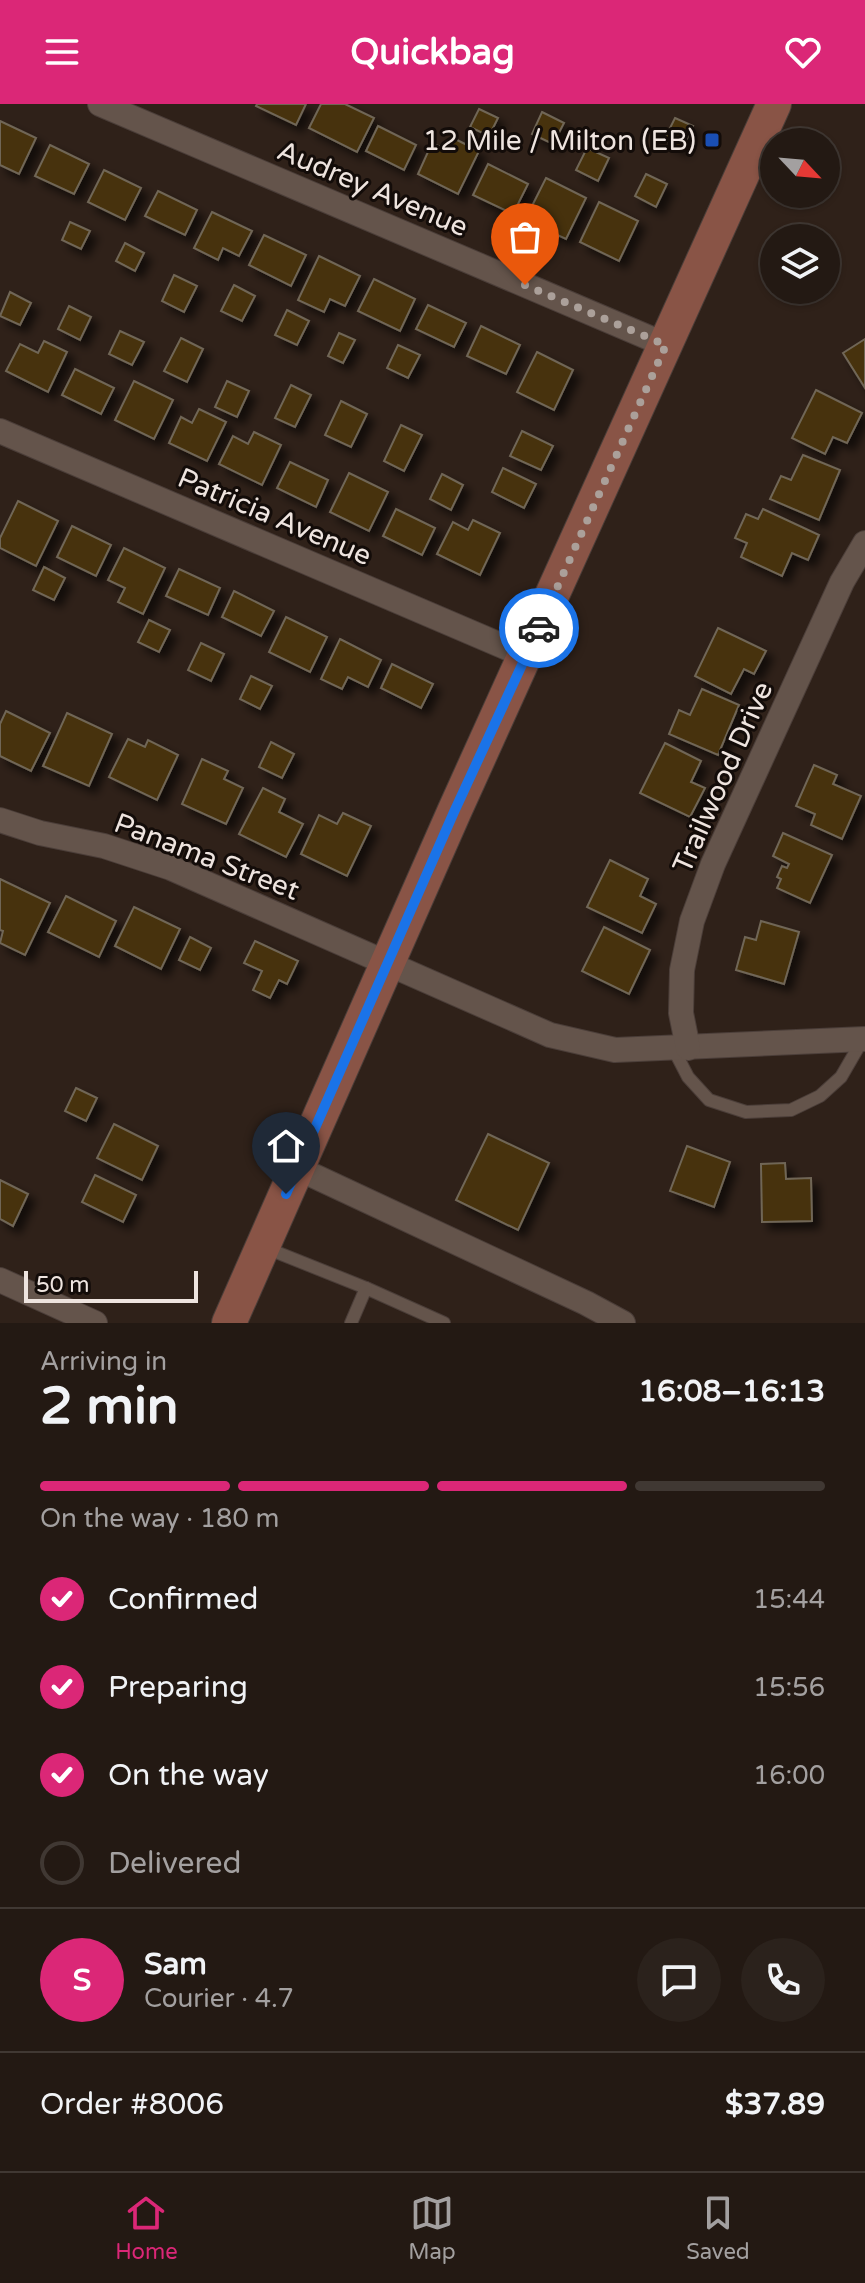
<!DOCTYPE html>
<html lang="en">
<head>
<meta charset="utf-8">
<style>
  :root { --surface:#231913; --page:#2b221c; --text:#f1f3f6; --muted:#a3a0a0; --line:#403833; --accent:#db2777 }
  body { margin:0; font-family:"Varela Round",sans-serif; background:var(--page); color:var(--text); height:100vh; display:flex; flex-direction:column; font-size:30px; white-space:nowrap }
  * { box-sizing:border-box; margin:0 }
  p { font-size:26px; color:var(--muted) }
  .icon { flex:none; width:44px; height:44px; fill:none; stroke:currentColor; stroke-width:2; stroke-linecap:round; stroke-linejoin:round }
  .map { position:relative; height:1219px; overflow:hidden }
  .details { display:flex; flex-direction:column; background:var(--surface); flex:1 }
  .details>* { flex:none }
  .needle { width:52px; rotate:116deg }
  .tools { position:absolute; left:760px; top:24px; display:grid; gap:16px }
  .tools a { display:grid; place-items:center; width:80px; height:80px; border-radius:50%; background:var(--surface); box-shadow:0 2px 6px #0004,0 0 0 2px var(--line); font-size:40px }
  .scale { position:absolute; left:24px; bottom:20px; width:174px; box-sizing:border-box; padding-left:8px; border:4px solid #eee4df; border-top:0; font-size:22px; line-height:28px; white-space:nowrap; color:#eee4df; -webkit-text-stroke:6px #130c09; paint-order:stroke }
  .pin { position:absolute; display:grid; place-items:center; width:68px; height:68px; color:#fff; margin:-82px -34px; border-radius:50% 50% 50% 0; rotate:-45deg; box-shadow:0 0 8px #0007 }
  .pin .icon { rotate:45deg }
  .courier { position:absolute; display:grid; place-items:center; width:80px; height:80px; margin:-40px; border:6px solid #1a73e8; border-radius:50%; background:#fff; color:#222; box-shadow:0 2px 10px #0007 }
  .head em { font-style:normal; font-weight:700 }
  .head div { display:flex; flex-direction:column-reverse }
  .head { display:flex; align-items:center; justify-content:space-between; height:136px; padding:0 40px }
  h1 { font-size:52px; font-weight:700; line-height:60px }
  .bar { display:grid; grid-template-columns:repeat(4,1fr); gap:12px 8px; align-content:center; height:96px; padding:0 40px }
  .bar i { height:10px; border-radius:6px; background:var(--line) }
  .bar .active { background:var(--accent) }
  .bar p { grid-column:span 4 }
  .line { display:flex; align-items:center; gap:20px; padding:0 40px; border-top:2px solid var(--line) }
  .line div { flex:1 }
  .round { display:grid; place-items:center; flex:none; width:84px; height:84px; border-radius:42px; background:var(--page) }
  ol { padding:0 40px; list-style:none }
  li { display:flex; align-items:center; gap:24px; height:88px }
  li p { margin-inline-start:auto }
  li .icon { padding:8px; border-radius:50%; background:var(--accent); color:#fff; stroke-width:4 }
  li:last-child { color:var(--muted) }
  li i { width:44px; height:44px; border:4px solid var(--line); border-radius:50% }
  header { display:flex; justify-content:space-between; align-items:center; height:104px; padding:0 40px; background:var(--accent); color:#fff; font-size:36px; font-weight:700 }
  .menu { display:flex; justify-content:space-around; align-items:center; height:112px; border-top:2px solid var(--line); background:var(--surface); font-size:22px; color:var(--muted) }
  .menu a { display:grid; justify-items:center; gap:4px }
  .menu .active { color:var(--accent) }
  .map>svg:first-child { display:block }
  .building { fill:#473208; stroke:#706657; stroke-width:2; filter:url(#shadow) }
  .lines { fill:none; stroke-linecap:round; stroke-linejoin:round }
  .lane-casing { stroke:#4b3e39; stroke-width:14 }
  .street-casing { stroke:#4b3e39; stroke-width:26 }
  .secondary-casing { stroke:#4b3e39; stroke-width:36 }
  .lane { stroke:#64544b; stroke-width:12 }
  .street { stroke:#64544b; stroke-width:24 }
  .secondary { stroke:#895446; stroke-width:34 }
  .done { stroke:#aba09a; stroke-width:8; stroke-dasharray:0 14.4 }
  .route { stroke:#1a73e8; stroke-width:10 }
  .transit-dot { fill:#1a4fb4; stroke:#130c09; stroke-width:3 }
  .labels { text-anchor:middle; stroke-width:6; stroke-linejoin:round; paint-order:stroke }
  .poi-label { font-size:28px; fill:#eee4df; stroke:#130c09; text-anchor:end }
  .street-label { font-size:28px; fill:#eee4df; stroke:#130c09 }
</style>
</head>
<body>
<header><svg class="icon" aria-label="menu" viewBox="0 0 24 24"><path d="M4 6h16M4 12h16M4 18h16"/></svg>Quickbag<svg class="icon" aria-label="heart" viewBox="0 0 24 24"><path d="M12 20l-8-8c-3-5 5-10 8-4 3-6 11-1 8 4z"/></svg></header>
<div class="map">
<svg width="865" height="1219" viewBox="0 0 865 1219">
  <defs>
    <filter id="shadow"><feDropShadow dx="7" dy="7" stdDeviation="4" flood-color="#0009"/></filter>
  </defs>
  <rect width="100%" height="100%" fill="#2f2119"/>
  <g class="building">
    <path d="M257,0H306L296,21L256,2Z"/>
    <path d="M321,0H345L374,14L357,48L309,24Z"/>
    <path d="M479,5L498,14L489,32L470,23Z"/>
    <path d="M542,8L564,19L553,40L532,30Z"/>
    <path d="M675,14L693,22L682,45L664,36Z"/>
    <path d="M0,17L36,34L19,70L0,61Z"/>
    <path d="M378,22L416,41L404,66L366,47Z"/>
    <path d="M451,33L479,47L458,90L418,70L432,39L445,45Z"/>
    <path d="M50,41L89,60L74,90L35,72Z"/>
    <path d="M587,44L609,54L598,77L576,66Z"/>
    <path d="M488,60L528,80L513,110L473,91Z"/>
    <path d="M104,66L141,84L125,116L88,98Z"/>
    <path d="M646,70L667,80L656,103L635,92Z"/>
    <path d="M546,74L586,94L566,135L525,116Z"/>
    <path d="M158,87L197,106L185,131L145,112Z"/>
    <path d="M599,98L638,117L619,157L580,138Z"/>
    <path d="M212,108L252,127L239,152L223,144L218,156L194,144Z"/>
    <path d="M70,118L90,127L81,145L62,136Z"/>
    <path d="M264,131L306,151L291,182L249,161Z"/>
    <path d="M125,139L144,149L135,167L116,157Z"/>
    <path d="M319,152L360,172L345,202L330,195L324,208L298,196Z"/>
    <path d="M174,171L197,182L184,208L162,197Z"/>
    <path d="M374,175L415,195L400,227L358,207Z"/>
    <path d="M234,181L255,192L242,217L221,207Z"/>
    <path d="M10,188L31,199L20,221L0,212Z"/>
    <path d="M428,201L466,219L454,243L416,225Z"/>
    <path d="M69,202L91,213L80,236L58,225Z"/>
    <path d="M287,206L309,217L297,241L275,231Z"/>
    <path d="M481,222L520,241L506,270L467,252Z"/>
    <path d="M120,227L144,238L132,261L109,250Z"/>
    <path d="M339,229L355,236L343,259L328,252Z"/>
    <path d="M181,234L203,245L187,278L164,267Z"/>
    <path d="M865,235V284L843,249Z"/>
    <path d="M44,237L67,248L48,288L6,267L20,240L38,249Z"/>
    <path d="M398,241L420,251L408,274L387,264Z"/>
    <path d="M537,248L573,266L554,306L517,288Z"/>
    <path d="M75,265L114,284L101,310L62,291Z"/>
    <path d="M134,277L173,296L154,335L115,316Z"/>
    <path d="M227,277L249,287L237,313L215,303Z"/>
    <path d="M291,281L311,291L295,323L275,314Z"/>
    <path d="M816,286L862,309L847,339L833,333L825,350L792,334Z"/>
    <path d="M341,297L367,310L351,343L325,331Z"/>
    <path d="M199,305L226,318L207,357L169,339L181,313L192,319Z"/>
    <path d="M401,321L422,331L404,367L384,357Z"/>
    <path d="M522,327L553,342L541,366L510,352Z"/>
    <path d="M254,328L281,341L262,381L219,360L233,332L248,340Z"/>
    <path d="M803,351L840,366L819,416L770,395L781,372L791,376Z"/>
    <path d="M290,358L328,376L316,403L277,384Z"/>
    <path d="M503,364L536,380L524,404L492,388Z"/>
    <path d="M349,369L388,388L369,427L330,408Z"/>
    <path d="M442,370L463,381L451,406L430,395Z"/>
    <path d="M18,397L58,417L36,462L0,444V434Z"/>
    <path d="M396,405L435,424L422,451L383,432Z"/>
    <path d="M763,405L819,431L808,456L792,449L782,472L741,453L747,439L735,434L746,410L758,415Z"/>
    <path d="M473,416L500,429L480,471L437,450L453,418L468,426Z"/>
    <path d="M72,422L111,441L96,472L57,453Z"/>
    <path d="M124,444L165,464L143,510L118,498L125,484L108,476Z"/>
    <path d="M44,463L65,474L54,496L33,486Z"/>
    <path d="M179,465L220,484L208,511L166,492Z"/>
    <path d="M234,487L274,507L261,532L222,513Z"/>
    <path d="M286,513L327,533L310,568L269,548Z"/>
    <path d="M149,516L170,526L159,548L138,538Z"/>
    <path d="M718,524L766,547L754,570L744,565L731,590L695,572Z"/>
    <path d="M340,535L381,556L368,583L348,573L342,585L321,575Z"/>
    <path d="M201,539L224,550L211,577L188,566Z"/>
    <path d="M392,560L433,580L421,604L381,584Z"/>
    <path d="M251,572L272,582L260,605L240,595Z"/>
    <path d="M702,585L739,601L718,651L669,630L679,606L690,611Z"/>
    <path d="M6,607L50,629L31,667L0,652V620Z"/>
    <path d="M67,609L112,630L89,682L43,662Z"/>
    <path d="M128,635L145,643L148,636L178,651L157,696L109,673Z"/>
    <path d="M271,638L294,650L282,674L259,663Z"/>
    <path d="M665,639L701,657L691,678L705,684L690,713L640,689Z"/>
    <path d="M202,655L228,667L224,675L243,684L226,720L182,700Z"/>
    <path d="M814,661L837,671L833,680L861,692L842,735L811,721L815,710L796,702Z"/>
    <path d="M263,684L285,695L279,708L303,720L286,753L239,730Z"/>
    <path d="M343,709L371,722L347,772L301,750L319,711L337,720Z"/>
    <path d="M783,729L832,751L810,799L777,784L781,775L777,773L782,762L787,764L789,760L773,752Z"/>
    <path d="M610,756L648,775L640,792L656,800L642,829L587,803Z"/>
    <path d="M0,775L50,799L25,851L0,839L3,827L0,826Z"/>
    <path d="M66,792L116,817L99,853L48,828Z"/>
    <path d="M134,803L180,825L161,865L115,842Z"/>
    <path d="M761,817L799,828L784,880L736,866L745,833L756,836Z"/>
    <path d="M604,823L650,846L629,890L582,867Z"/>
    <path d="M190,833L211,844L200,866L179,856Z"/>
    <path d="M255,837L298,857L287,880L279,876L270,894L253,886L262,867L244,859Z"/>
    <path d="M76,984L97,994L86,1017L65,1007Z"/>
    <path d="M114,1020L158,1042L142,1076L97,1054Z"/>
    <path d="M488,1030L549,1059L518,1126L456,1096Z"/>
    <path d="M687,1042L730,1058L714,1103L670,1087Z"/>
    <path d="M785,1059L786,1075L811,1074L812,1117L762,1118L761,1060Z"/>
    <path d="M95,1071L136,1091L123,1118L82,1098Z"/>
    <path d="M0,1076L28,1090L13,1122L0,1115Z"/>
  </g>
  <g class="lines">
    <defs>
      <g id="lane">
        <path d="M673,944L688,973L709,996L746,1008L791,1006L820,992L841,973L863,935"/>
        <path d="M266,1144L366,1184L444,1219"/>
        <path d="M351,1219L366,1184"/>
      </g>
      <g id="street">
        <path d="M100,0L666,241"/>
        <path d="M0,327L526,552"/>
        <path d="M0,716L40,729L104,742L171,764L550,931L615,946L865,935"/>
        <path d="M688,944L681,909L682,866L692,817L713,760L842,478L865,439"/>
        <path d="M297,1064L586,1199L623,1219"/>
        <path d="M0,1176L95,1219"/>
      </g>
      <path id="secondary" d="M229,1219L454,708L774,0"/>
    </defs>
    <use href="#lane" class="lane-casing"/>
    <use href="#street" class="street-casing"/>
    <use href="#secondary" class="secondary-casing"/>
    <use href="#lane" class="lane"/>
    <use href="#street" class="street"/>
    <use href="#secondary" class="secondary"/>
  </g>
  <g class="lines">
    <path class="done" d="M525,181L666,241L539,524"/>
    <path class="route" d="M286,1090L454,708L539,524"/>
  </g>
  <rect class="transit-dot" x="704" y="28" width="16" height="16" rx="4"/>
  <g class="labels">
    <g class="poi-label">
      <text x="696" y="46">12 Mile / Milton (EB)</text>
    </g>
    <g class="street-label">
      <text transform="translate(373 84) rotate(23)" y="10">Audrey Avenue</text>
      <text transform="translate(275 412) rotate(23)" y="10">Patricia Avenue</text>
      <text transform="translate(722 673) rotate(-66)" y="10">Trailwood Drive</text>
      <text transform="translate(207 752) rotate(21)" y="10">Panama Street</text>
    </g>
  </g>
</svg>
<div class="tools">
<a><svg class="needle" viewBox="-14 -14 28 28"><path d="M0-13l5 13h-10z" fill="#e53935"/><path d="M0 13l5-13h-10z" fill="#a3a0a0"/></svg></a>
<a><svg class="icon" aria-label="layers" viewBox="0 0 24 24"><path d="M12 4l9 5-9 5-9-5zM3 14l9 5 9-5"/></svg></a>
</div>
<div class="scale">50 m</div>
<div class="pin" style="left:525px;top:181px;background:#ea580c"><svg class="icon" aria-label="bag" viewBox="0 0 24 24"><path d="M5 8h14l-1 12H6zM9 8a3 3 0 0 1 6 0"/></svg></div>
<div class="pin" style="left:286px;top:1090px;background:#1f2937"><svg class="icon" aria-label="home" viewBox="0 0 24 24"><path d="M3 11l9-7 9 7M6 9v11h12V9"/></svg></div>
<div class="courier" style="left:539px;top:524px"><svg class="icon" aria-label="car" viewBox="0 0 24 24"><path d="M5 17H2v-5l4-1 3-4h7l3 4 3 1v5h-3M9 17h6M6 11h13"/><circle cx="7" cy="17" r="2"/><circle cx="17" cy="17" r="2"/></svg></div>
</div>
<section class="details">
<div class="head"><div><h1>2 min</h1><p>Arriving in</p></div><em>16:08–16:13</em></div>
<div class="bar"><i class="active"></i><i class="active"></i><i class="active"></i><i></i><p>On the way · 180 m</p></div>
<ol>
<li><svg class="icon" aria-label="check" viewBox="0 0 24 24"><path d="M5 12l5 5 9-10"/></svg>Confirmed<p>15:44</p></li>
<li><svg class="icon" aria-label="check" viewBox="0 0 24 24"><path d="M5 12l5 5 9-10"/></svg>Preparing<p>15:56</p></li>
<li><svg class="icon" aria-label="check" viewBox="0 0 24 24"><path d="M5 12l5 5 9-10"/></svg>On the way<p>16:00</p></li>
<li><i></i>Delivered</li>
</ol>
<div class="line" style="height:144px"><b class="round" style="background:var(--accent);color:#fff">S</b><div><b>Sam</b><p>Courier · 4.7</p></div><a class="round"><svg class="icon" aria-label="chat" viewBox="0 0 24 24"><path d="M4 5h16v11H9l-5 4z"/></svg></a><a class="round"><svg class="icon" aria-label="phone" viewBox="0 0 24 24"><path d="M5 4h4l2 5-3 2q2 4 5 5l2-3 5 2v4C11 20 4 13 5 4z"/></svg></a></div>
<div class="line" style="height:104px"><div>Order #8006</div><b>$37.89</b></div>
</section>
<nav class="menu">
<a class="active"><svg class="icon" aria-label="home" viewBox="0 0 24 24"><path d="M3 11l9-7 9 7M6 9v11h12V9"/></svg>Home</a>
<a><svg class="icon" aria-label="map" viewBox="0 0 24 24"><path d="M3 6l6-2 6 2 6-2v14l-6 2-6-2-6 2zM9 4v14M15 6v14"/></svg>Map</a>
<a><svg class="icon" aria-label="saved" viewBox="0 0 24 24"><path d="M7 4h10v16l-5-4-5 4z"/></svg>Saved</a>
</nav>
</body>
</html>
